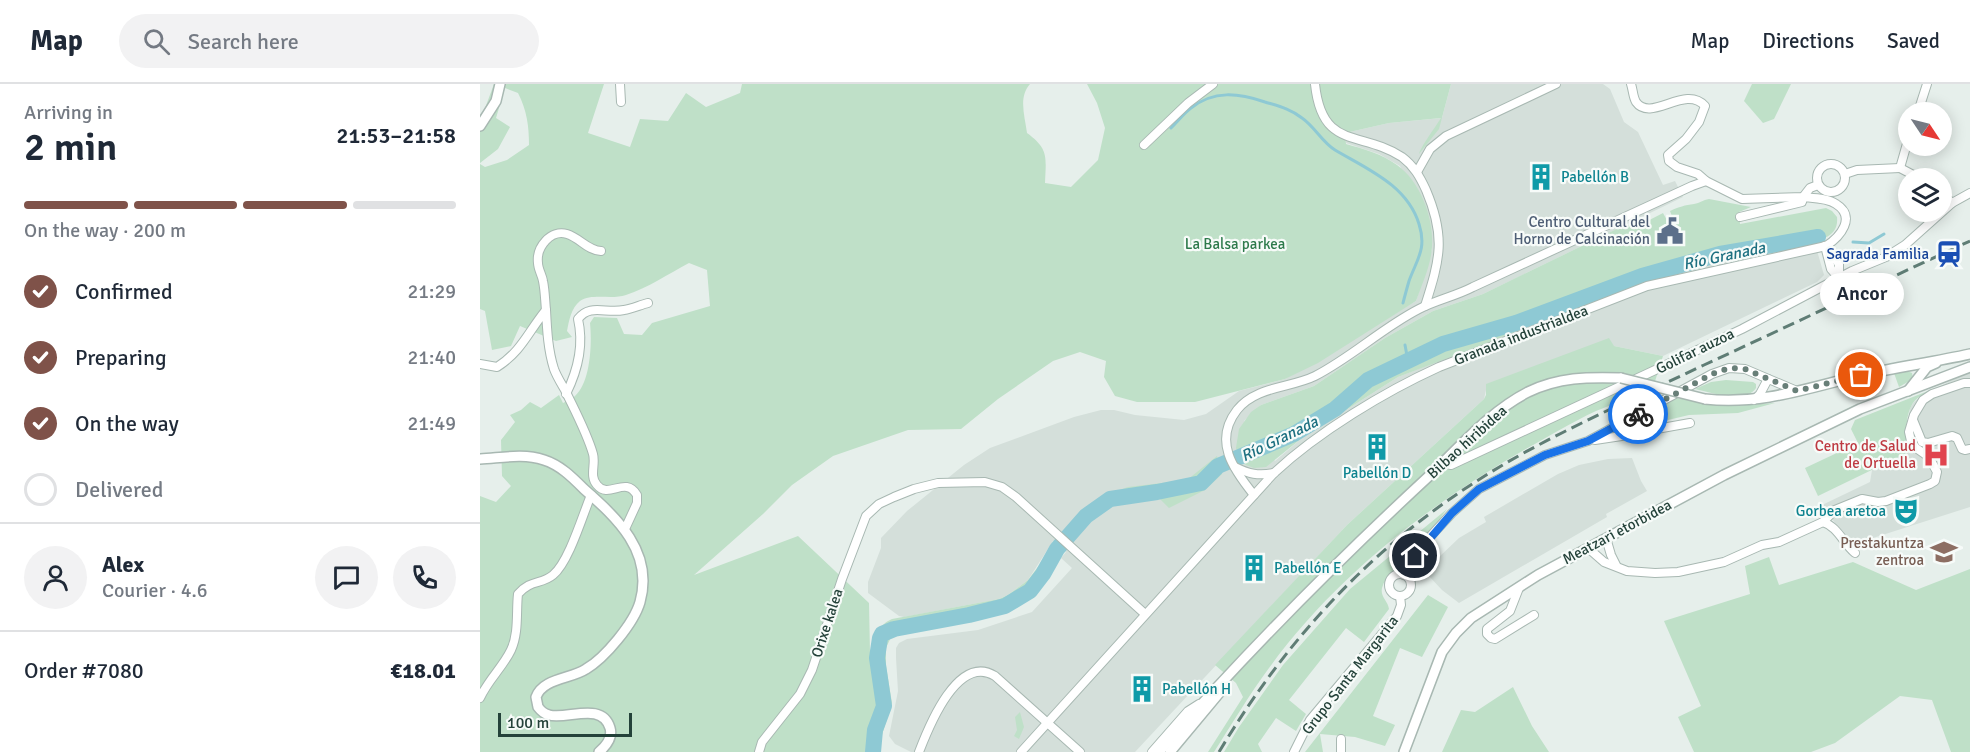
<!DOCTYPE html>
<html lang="en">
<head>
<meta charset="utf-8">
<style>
  :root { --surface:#fff; --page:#f2f2f3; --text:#1f2937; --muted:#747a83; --line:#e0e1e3; --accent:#7f5249 }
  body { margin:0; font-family:Signika,sans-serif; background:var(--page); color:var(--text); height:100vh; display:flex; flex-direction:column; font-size:22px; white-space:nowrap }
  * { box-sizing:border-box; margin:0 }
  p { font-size:20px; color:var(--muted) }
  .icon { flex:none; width:33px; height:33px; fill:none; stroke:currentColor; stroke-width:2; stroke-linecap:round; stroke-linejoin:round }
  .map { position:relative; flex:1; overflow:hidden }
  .drawer { display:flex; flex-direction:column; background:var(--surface); width:480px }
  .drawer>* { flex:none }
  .needle { width:39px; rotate:125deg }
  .fabs { position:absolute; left:1418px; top:18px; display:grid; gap:12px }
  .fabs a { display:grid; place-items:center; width:54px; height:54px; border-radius:50%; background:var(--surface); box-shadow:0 3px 15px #0003; font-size:30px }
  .scale { position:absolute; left:18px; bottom:15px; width:134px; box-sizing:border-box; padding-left:6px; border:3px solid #24423a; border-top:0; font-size:16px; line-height:21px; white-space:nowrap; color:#24423a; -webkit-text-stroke:4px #f7fbf9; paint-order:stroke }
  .pin { position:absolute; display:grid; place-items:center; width:51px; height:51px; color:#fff; margin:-26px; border:3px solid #fff; border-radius:50%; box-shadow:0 2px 6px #0007 }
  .courier { position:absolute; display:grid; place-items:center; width:60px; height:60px; margin:-30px; border:4px solid #1a73e8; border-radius:50%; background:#fff; color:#222; box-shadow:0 2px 8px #0007 }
  .bubble { position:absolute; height:42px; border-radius:21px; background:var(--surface); box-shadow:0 3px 15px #0003; font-size:20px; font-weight:600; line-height:42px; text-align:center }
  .head em { font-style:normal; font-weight:600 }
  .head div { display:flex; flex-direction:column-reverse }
  .head { display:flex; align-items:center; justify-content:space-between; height:102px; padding:0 24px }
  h1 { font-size:39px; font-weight:600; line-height:45px }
  .bar { display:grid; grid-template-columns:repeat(4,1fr); gap:9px 6px; align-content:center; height:72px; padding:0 24px }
  .bar i { height:8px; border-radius:4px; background:var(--line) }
  .bar .selected { background:var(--accent) }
  .bar p { grid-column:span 4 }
  .line { display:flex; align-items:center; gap:15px; padding:0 24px; border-top:2px solid var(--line) }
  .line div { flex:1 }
  .round { display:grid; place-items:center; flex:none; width:63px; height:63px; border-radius:32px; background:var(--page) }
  ol { padding:0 24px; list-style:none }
  li { display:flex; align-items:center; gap:18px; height:66px }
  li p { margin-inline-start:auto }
  li .icon { padding:6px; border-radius:50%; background:var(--accent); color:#fff; stroke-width:4 }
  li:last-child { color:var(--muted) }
  li i { width:33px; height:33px; border:3px solid var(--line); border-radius:50% }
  header { display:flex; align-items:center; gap:36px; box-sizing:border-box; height:84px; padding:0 30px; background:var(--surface); border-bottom:2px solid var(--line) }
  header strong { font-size:28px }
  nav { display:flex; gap:33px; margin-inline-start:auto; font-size:21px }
  .search { width:420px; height:54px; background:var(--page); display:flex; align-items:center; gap:15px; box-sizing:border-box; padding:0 21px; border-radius:33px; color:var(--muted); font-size:22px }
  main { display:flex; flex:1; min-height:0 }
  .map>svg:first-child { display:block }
  .built { fill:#d4dfda }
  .green { fill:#bfe0c8 }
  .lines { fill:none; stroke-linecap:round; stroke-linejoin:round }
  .stream { stroke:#8ec9d4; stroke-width:3 }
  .river { stroke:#8ec9d4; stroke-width:16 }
  .minor-casing { stroke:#a8b8b2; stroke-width:10 }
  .tertiary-casing { stroke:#a8b8b2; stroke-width:12 }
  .minor { stroke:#fff; stroke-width:8 }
  .tertiary { stroke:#fff; stroke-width:9 }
  .rail { stroke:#5f7d75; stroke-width:3; stroke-dasharray:12 6; stroke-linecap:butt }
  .tertiary-bridge-casing { stroke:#a8b8b2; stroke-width:12; stroke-linecap:butt }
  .tertiary-bridge { stroke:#fff; stroke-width:9 }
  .done { stroke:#687f78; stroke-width:6; stroke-dasharray:0 10.8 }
  .route { stroke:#1a73e8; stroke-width:8 }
  .labels { text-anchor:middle; stroke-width:4.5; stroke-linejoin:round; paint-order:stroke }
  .culture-label { font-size:15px; fill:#0d838f; stroke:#f7fbf9; text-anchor:start }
  .service-label { font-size:15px; fill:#4e5e75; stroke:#f7fbf9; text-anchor:end }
  .park-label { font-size:15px; fill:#2d7a4b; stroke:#f7fbf9 }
  .transit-label { font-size:15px; fill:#164399; stroke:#f7fbf9; text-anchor:end }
  .street-label { font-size:15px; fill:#24423a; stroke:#f7fbf9 }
  .health-label { font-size:15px; fill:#be3a42; stroke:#f7fbf9; text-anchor:end }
  .education-label { font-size:15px; fill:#785e54; stroke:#f7fbf9; text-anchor:end }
  .water-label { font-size:16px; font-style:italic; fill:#1c6f80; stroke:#f7fbf9 }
</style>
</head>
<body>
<header>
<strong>Map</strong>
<div class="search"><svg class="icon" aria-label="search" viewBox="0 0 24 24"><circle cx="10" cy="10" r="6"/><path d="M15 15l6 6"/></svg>Search here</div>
<nav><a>Map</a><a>Directions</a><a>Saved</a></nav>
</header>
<main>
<section class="drawer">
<div class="head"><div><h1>2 min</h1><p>Arriving in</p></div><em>21:53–21:58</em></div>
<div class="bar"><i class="selected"></i><i class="selected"></i><i class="selected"></i><i></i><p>On the way · 200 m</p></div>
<ol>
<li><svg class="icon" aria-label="check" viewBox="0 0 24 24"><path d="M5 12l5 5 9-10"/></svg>Confirmed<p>21:29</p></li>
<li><svg class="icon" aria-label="check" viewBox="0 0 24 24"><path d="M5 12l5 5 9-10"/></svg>Preparing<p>21:40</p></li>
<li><svg class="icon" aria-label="check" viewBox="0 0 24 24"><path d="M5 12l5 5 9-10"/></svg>On the way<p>21:49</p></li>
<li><i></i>Delivered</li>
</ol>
<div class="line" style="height:108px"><a class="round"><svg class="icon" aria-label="person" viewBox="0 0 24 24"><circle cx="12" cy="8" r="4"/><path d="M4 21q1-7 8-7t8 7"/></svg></a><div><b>Alex</b><p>Courier · 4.6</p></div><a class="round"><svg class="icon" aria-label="chat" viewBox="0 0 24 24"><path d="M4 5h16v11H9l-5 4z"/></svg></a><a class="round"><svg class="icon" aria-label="phone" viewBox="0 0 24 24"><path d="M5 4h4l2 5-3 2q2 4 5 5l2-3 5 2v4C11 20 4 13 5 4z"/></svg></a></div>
<div class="line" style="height:78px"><div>Order #7080</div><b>€18.01</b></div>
</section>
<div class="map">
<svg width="1490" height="668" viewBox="0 0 1490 668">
  <rect width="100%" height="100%" fill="#e6efeb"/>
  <g class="built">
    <path d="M971,0H1123L1130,5L1144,38L1158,48L1183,101L1195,97L1203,113L1003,210L953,227L905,254L834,302L781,321L764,337L795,377L822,354L918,293L1164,196L1334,156L1344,191L1337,198L1183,272L1134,262L1006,306L1004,315L867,441L655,668H431L415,660L409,652L418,607L416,574V564L419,559L427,555L498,546L552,528L592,484L581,474L586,468L573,457L548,496L528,511L519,515L424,533L419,532L388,509V498L401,464V454L427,427L484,381L510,364L594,333L621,326H634L655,331L704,336L726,330L759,307L805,295L936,217L952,165L920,82L899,70L866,59L865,49L909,39L962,34Z"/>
    <path d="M1490,287V423L1371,461L1342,421L1390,398L1392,386L1433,366L1426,349L1430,324L1434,318L1441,312Z"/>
    <path d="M1152,374L1161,397L1167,407L1126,430L1127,433L979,519L962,506L948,491L958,474L979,454L1006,438L1004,433L1078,390L1099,381L1128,375Z"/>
  </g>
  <g class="green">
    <path d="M14,0H124L108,49L150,63L160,35L188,37L206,9L226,23L260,9L262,0H550C538,13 545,33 547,49C569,65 566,73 565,99L591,103L618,76L625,44L617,19L607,0H971L959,45L939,70C940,64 956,42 961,34L909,39L865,49L866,60C884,65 902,70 917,81C941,98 954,135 952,163C951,181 942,200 936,217L838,279L805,295L715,318H657L635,312L624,293L626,277L600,268L573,277L518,315L481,345L428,346L353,372L312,401L283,430L214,491L318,452L389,519L390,569C394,554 398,541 412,535L519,515L528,511L548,496L595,434L625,411L648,403L707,396L737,372L742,390L725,406L689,424L680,415L630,421L604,439L556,509L531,526L505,534L420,548L412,551L406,564V582L412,619L401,654L400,668H0V412L16,418L31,402L22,392L21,356L35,338L30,331L41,326L50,318L61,324L79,311L83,319C87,317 92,315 95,312C111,298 112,258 110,239L114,233L137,234L144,250L162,251L172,239L230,222L227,186L209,179C188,190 168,204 146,211C132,216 112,209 100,217C91,224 89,237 87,247L92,253L76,257L40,242L31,262L12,266L5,227L0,225V80L5,83L27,76L49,61C49,42 47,27 38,9L25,4L16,34L30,43L18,65L0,79V33L4,27Z"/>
    <path d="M1272,0H1311L1294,35L1283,39L1264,17Z"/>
    <path d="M1229,115L1271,123L1259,128L1260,140L1346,124L1352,127L1357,133C1358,143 1354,150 1344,154L1164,196L1105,219L1000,262L918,293L822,354L786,383L774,384L766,381L762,378L756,364L759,345L771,328L781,321L834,302L905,254L953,227L1003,210L1147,140L1154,144L1183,129L1188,138L1193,135L1190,127C1199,123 1205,121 1214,120C1220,119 1223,116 1229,115Z"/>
    <path d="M1129,254L1134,262L1183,272L1171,310L1167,307C1150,314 1133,320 1116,327C1092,338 1068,353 1044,366C947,422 856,492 789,584C769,611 752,640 734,668H728L763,613L756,599L735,581L867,441L1004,315L1006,311V300Z"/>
    <path d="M1427,287L1432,289L1433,295L1419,303L1414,289Z"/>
    <path d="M1246,296L1273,298L1276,300V304C1267,319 1231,309 1215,305L1231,298Z"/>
    <path d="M1453,305C1446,309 1438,312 1433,319C1425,331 1424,355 1433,366L1338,412L1325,384L1378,359L1371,345L1375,336Z"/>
    <path d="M1196,314L1250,322L1295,319L1258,329L1209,331L1188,336L1184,331L1185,321Z"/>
    <path d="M1161,336L1164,338L1162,343L1124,352Z"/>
    <path d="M967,425C954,442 940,468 924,481C916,488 905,492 902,504C900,513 908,517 909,525L884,558L866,544L809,616L826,630L816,647L796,634L778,660L782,668H744L759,643L803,581L870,505Z"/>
    <path d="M1289,473L1299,501L1373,478L1436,506L1490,485V668H1471L1452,616L1420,612L1355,659L1331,668H1214L1198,633L1221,622L1184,537L1270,510L1265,482Z"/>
    <path d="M948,511L968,523L942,573L920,564L893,632L915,641L905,662L875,653L840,650L843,668H825Z"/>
    <path d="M1033,603L1052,642L1069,668H962L981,626L995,628Z"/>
    <path d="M540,628L544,643L539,655L534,652L537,646L535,633Z"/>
  </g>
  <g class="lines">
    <g class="stream">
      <path d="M691,44C698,37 704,29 711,24C734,6 758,9 785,18C798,22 811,25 822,34C835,43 842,58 855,66C887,85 927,101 939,140C947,165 937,175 929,197C927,204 925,211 923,219"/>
      <path d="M1373,158L1389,159L1404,150"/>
      <path d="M925,261L928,277"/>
    </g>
    <path class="river" d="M393,668L395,646L404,622L397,574L400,554L402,550L414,545L489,531L525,522L550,507L563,490L577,465L606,432L630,415L677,408L721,399L738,382L814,350L855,325L888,296L963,260L1036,239L1162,192L1240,170L1338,153"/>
    <defs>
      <g id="minor">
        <path d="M140,0L141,18"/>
        <path d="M835,0C842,67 881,46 922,73C934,82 940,93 946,106C966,153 960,175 945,222"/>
        <path d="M1151,0C1153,6 1153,13 1156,18C1171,39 1205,0 1225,22L1219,38L1206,55L1188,71L1189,77L1197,83L1218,90L1226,97L1262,115L1323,113L1330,104L1338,101"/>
        <path d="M1438,28L1447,0"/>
        <path d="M1428,56L1420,84L1439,94"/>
        <path d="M664,61L708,19L733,0"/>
        <circle cx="1351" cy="94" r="14"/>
        <path d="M937,88L950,65L966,52L1076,0"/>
        <path d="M1365,90L1377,86L1420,84"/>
        <path d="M1461,109L1472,119L1490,109"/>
        <path d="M1345,162L1359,180V194"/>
        <path d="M1345,162L1351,185L1359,194"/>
        <path d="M66,226C65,216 65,207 63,197C62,191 58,185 58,179C56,163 71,145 87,150C100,154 107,166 121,167"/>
        <path d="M0,280L17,283C42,267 48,248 66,226C67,246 68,266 74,285C77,293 81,299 85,306C94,325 107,349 113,370C116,380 109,392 117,401C129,416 145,391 157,411V419L145,445"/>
        <path d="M86,310C98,286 104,261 98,235C110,219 126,230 144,226C152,225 160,221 168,219"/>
        <path d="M1274,316L1280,310L1288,295"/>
        <path d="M1433,336L1442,358L1448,359L1472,352L1477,354L1482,365L1485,366L1490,365"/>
        <path d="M1171,346L1210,339"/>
        <path d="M1115,356L1168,348L1172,342L1166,326"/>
        <path d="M963,379L971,381L1173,287L1262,245L1372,187L1406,173L1425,161L1472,119"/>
        <path d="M755,383C769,390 778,392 794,389"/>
        <path d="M774,411C753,385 733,357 757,326C776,302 811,304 835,292C872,273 902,244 939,225C956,216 976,212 993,203C1066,169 1139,136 1212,102L1226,97"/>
        <path d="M1343,438C1358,443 1363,459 1375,469"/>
        <path d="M1126,454L1131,471L1136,481"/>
        <path d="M1108,464L1124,478L1147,487L1175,489L1198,488L1244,478L1282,461L1299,458L1343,438L1355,426L1382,415L1398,418L1406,417L1450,400L1455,397L1457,388L1449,373L1436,364L1431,357L1429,348L1434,331L1443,316L1452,310L1484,299H1490"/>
        <circle cx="920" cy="501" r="11"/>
        <path d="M924,491L948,455L972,429L999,405L1065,371L1108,357L1232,290L1249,284L1265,285L1317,307"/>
        <path d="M1039,504L1030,527L1007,545V550L1011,554L1015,555L1054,531"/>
        <path d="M0,614C8,596 23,583 31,566C39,549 36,528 38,510C51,495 61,501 73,491C89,478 103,430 111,411"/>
        <path d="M861,655V668"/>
        <path d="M279,668L282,658L320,610L332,586L362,495L386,432L399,420L414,413L434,405L458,399L505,398L522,403L536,413L665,530"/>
        <path d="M439,668C449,642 478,569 515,592L600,668"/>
        <path d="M541,668L794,389C838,348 904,308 959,283L1167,202L1346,162C1360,153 1377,133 1356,120C1348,114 1334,114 1323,113L1322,118L1260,133"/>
        <path d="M672,668L708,627L719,620"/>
        <path d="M814,668L830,636L917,532L921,521L920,512"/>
      </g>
      <g id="tertiary">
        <path d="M0,42L16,17L20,0"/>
        <path d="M1428,307L1447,283L1456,279"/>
        <path d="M1225,315C1283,321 1327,304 1382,291C1418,283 1454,278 1490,270"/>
        <path d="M0,375C21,374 43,369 64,376C80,381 92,393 104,405C137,434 174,468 160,518C154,539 125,574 106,585C91,595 63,594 56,613L58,623C61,627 64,630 69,631C87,636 122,617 130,644C133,654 126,662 119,668"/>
        <path d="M679,668C763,572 854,480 948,393C980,363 1009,328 1048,308C1079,293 1107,293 1141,294"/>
        <path d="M690,668L740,608"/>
        <path d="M924,668L962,568L976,549L991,534L1058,491L1244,391L1380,325L1490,283"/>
      </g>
    </defs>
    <use href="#minor" class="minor-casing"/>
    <use href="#tertiary" class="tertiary-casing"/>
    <use href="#minor" class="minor"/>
    <use href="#tertiary" class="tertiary"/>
    <path class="rail" d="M739,668C815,541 910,444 1040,371C1100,338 1163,310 1224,281C1313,240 1401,198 1490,157"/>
    <defs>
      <path id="tertiary-bridge" d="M1141,294L1225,315"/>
    </defs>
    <use href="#tertiary-bridge" class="tertiary-bridge-casing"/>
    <use href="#tertiary-bridge" class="tertiary-bridge"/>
  </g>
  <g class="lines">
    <path class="done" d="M1158,330L1232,290L1249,284L1265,285L1317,307L1381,291"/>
    <path class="route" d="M935,472L972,429L999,405L1065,371L1108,357L1158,330"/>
  </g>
  <defs>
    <symbol id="building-bare" viewBox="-9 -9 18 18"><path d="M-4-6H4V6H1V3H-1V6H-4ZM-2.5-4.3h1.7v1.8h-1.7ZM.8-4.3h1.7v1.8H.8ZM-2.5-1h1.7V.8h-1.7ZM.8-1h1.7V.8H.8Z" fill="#0f9aa8" stroke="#f7fbf9" stroke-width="2.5" paint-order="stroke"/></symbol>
    <symbol id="civic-bare" viewBox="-9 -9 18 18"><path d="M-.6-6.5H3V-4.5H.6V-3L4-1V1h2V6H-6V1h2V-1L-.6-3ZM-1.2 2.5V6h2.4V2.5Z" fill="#5c6f8a" stroke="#f7fbf9" stroke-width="2.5" paint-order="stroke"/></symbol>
    <symbol id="station-bare" viewBox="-9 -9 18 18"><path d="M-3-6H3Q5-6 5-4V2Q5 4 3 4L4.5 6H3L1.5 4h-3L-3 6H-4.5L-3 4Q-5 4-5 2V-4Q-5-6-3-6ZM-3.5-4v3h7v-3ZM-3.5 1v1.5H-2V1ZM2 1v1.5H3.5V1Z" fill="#1a4fb4" stroke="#f7fbf9" stroke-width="2.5" paint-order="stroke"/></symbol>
    <symbol id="hospital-bare" viewBox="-9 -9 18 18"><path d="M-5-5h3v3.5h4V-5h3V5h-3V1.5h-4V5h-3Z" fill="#e0444e" stroke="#f7fbf9" stroke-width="2.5" paint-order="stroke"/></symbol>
    <symbol id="theatre-bare" viewBox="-9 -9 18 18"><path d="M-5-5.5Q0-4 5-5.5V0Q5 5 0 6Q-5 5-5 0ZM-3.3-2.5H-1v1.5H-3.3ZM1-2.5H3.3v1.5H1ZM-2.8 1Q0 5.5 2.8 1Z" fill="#0f9aa8" stroke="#f7fbf9" stroke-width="2.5" paint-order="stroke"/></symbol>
    <symbol id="school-bare" viewBox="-9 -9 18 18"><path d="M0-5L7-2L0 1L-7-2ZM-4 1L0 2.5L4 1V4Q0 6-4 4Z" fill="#8d6e63" stroke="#f7fbf9" stroke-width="2.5" paint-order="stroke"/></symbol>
  </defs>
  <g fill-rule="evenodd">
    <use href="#building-bare" x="1042" y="74" width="38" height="38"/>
    <use href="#civic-bare" x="1171" y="128" width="38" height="38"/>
    <use href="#station-bare" x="1450" y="151" width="38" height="38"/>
    <use href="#building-bare" x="878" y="344" width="38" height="38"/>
    <use href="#hospital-bare" x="1437" y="352" width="38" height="38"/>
    <use href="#theatre-bare" x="1407" y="408" width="38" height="38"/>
    <use href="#school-bare" x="1445" y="449" width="38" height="38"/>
    <use href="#building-bare" x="755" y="465" width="38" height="38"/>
    <use href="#building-bare" x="643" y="586" width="38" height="38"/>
  </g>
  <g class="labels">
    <g class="culture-label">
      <text x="1081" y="98">Pabellón B</text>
      <text x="897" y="394" text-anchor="middle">Pabellón D</text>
      <text x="1406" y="432" text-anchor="end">Gorbea aretoa</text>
      <text x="794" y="489">Pabellón E</text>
      <text x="682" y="610">Pabellón H</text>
    </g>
    <g class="service-label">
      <text x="1170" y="143">Centro Cultural del<tspan x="1170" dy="17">Horno de Calcinación</tspan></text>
    </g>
    <g class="park-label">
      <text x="755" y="165">La Balsa parkea</text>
    </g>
    <g class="transit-label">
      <text x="1449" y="175">Sagrada Familia</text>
    </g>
    <g class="street-label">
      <text transform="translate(1041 251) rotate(-21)" y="5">Granada industrialdea</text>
      <text transform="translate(1215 267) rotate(-26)" y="5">Golifar auzoa</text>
      <text transform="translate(987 358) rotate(-42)" y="5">Bilbao hiribidea</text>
      <text transform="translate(1137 448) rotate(-28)" y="5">Meatzari etorbidea</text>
      <text transform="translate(347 539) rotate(-72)" y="5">Orixe kalea</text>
      <text transform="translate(870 591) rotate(-52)" y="5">Grupo Santa Margarita</text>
    </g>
    <g class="health-label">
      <text x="1436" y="367">Centro de Salud<tspan x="1436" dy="17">de Ortuella</tspan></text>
    </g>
    <g class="education-label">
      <text x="1444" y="464">Prestakuntza<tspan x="1444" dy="17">zentroa</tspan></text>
    </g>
    <g class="water-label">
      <text transform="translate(1244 171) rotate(-12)" y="6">Río Granada</text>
      <text transform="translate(799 354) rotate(-26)" y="6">Río Granada</text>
    </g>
  </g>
</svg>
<div class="fabs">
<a><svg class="needle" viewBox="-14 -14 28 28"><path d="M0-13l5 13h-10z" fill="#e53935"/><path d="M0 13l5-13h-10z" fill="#747a83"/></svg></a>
<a><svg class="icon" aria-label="layers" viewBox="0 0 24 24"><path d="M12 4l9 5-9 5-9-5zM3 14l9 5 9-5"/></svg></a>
</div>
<div class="scale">100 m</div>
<div class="pin" style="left:1381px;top:291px;background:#ea580c"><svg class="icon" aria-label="bag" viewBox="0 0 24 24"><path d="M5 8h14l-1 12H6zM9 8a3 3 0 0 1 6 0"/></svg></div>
<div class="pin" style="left:935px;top:472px;background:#1f2937"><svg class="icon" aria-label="home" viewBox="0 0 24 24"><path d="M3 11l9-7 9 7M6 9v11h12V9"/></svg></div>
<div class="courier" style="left:1158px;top:330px"><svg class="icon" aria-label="bike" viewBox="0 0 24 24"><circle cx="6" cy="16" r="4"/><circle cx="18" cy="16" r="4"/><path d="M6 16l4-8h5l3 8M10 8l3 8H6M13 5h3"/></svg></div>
<div class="bubble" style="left:1340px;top:189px;width:84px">Ancor</div>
</div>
</main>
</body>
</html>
